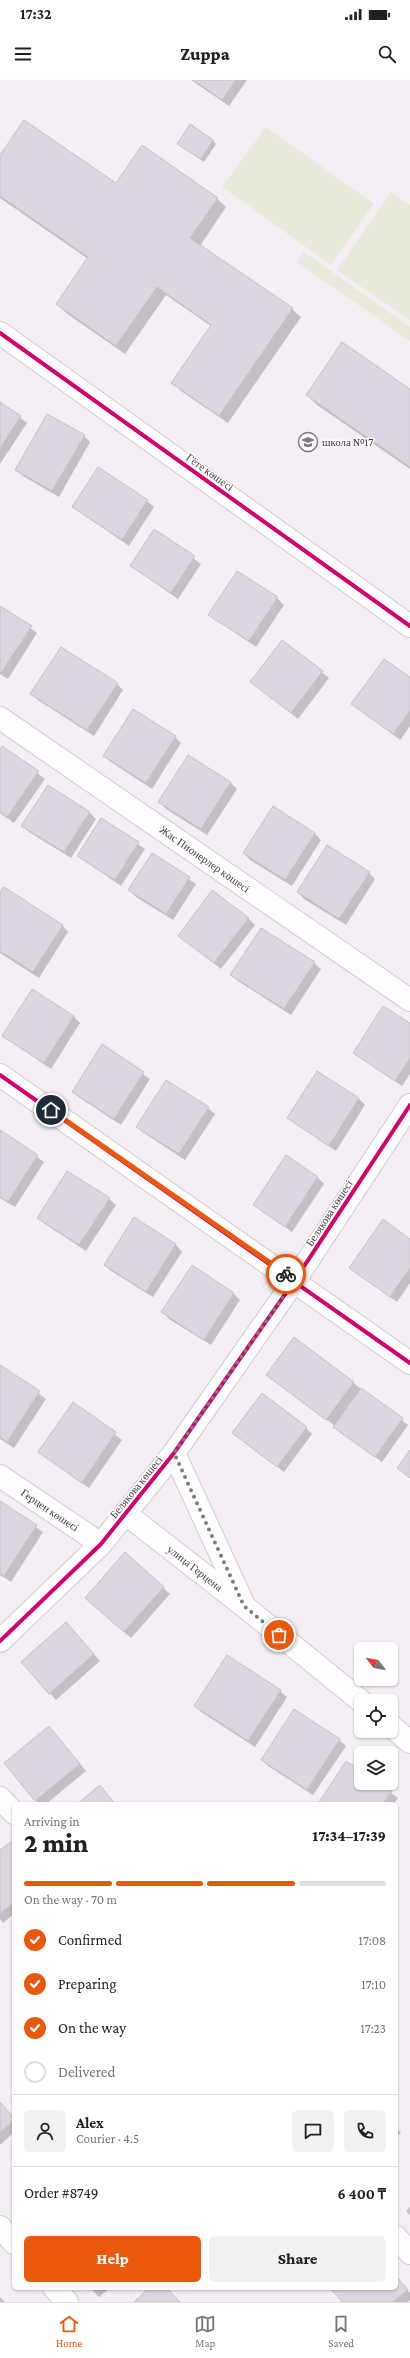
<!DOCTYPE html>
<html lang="en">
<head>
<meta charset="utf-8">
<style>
  :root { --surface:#fff; --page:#f2f2f2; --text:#202124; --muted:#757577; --line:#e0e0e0; --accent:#ea580c }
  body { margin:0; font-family:"Crimson Pro",serif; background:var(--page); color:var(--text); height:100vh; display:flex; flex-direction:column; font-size:15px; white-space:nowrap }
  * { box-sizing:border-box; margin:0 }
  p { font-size:13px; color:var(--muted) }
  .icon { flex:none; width:22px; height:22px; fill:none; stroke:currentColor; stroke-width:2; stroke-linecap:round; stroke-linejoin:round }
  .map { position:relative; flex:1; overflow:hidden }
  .side { position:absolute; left:12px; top:1722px; width:386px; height:488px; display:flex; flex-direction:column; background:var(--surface); border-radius:6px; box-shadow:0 1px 3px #0004 }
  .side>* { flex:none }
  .needle { width:26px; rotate:301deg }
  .tools { position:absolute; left:354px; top:1562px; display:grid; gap:8px }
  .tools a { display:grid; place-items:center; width:44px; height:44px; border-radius:6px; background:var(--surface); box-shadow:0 1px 3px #0004; font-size:20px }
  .pin { position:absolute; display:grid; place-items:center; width:34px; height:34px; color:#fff; margin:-17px; border:2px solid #fff; border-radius:50%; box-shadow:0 1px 4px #0007 }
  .courier { position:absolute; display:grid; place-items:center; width:40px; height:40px; margin:-20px; border:3px solid #ea580c; border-radius:50%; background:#fff; color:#222; box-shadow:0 1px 5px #0007 }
  .overview em { font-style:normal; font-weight:800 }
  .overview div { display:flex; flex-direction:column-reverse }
  .overview { display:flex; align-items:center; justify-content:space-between; height:68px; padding:0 12px }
  h1 { font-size:26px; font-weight:800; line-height:30px }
  .bar { display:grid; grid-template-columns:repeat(4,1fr); gap:6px 4px; align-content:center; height:48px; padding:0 12px }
  .bar i { height:5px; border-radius:3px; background:var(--line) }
  .bar .current { background:var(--accent) }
  .bar p { grid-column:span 4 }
  .line { display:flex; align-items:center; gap:10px; padding:0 12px; border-top:1px solid var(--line) }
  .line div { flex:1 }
  .round { display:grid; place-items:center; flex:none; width:42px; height:42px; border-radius:6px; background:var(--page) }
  ol { padding:0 12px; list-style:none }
  li { display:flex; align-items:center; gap:12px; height:44px }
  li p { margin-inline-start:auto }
  li .icon { padding:4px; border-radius:50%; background:var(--accent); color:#fff; stroke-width:4 }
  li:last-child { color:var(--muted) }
  li i { width:22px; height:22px; border:2px solid var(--line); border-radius:50% }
  .primary-button { display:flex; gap:8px; margin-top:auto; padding:8px 12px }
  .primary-button a { flex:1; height:46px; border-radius:6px; background:var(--accent); color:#fff; font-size:16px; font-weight:800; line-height:46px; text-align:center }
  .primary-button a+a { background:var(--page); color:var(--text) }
  .status { display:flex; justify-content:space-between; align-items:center; height:28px; padding:0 20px; background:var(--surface); direction:ltr }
  .status svg { height:11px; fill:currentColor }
  header { display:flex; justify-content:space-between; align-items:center; height:52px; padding:0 12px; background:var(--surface); font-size:18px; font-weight:800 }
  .dock { display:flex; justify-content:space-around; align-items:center; height:56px; border-top:1px solid var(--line); background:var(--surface); font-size:11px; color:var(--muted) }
  .dock a { display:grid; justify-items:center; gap:2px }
  .dock .current { color:var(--accent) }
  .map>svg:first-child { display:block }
  .garden { fill:#e7e9da }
  .shadow { fill:#0003 }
  .building { fill:#dbd6df; stroke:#c5c2c6 }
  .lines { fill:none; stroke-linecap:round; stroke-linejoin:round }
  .street-casing { stroke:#d0ccd0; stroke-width:24 }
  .secondary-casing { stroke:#d0ccd0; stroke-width:24 }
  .street { stroke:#fefdfe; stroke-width:22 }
  .secondary { stroke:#fefdfe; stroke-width:22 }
  .cycleway-casing { stroke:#fff; stroke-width:6 }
  .cycleway { stroke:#d6006c; stroke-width:4 }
  .done { stroke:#7f7a7f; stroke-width:4; stroke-dasharray:0 7.2 }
  .route { stroke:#ea580c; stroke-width:5 }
  .labels { text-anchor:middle; stroke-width:3; stroke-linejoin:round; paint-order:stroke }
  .poi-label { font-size:11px; fill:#3f3b3f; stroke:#fff; text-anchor:start }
  .street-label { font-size:11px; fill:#3f3b3f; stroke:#fff }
</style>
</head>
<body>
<div class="status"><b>17:32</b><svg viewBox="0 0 49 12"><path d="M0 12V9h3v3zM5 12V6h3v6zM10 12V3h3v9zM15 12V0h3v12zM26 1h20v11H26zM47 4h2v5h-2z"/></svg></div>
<header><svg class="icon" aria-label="menu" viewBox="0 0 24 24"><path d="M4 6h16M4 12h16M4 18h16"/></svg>Zuppa<svg class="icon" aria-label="search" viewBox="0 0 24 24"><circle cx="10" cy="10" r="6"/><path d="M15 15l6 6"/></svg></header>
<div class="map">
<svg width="410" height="2222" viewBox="0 0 410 2222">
  <rect width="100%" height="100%" fill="#f5eff5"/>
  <g class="garden">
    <path d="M266,47L374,124L331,185L222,107Z"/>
    <path d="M391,112L410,125V240L337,190Z"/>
    <path d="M304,172L410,247V261L297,182Z"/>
  </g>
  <g class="shadow">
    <path d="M191,0H247L229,26Z"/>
    <path d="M213,60L216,64L204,82L178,64Z"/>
    <path d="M142,67L217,119L226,127L200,166L292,229L301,237L228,343L181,311L173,303L211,246L166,215L125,274L66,233L58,224L88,179L0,118V77L116,104Z"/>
    <path d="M410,310V389L317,325L307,315Z"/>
    <path d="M0,323L27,343L0,384Z"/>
    <path d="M84,356L90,362L59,417L23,396L16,389Z"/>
    <path d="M147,421L154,427L129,466L73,427Z"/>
    <path d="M154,450L201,484L178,519L131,486Z"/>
    <path d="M277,518L284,525L256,567L210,535Z"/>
    <path d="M0,527L37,553L8,599L0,594Z"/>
    <path d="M282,561L329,598L298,639L251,602Z"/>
    <path d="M410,599V646L400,660L353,624Z"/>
    <path d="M117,604L123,610L94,656L38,620L32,614Z"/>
    <path d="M175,657L181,663L152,709L111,682L104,676Z"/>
    <path d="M3,667L45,699L14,743L0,733V671Z"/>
    <path d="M189,676L231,703L237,709L207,755L166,729L160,722Z"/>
    <path d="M48,706L90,733L96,739L71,778L29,752L23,745Z"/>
    <path d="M273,727L315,754L321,760L292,806L250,780L244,773Z"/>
    <path d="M102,739L145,769L121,806L78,776Z"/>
    <path d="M152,774L196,804L173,840L136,817L129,810Z"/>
    <path d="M369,793L375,799L346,845L304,819L298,812Z"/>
    <path d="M0,814L62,845L68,852L39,898L0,873Z"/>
    <path d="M248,838L255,845L221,889L179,856Z"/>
    <path d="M314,883L321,889L291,935L238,901L232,895Z"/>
    <path d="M32,910L74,937L80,943L51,989L3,956Z"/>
    <path d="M410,945V994L402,1006L354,973Z"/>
    <path d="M102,966L150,999L121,1045L80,1018L73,1012Z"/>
    <path d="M317,993L359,1019L365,1025L336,1071L288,1038Z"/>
    <path d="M208,1028L215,1034L185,1080L144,1053L137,1047Z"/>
    <path d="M0,1051L44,1082L15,1127L0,1118Z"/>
    <path d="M317,1097L324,1104L292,1152L254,1125Z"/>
    <path d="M109,1119L116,1125L86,1171L45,1144L38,1138Z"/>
    <path d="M134,1139L176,1165L182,1172L153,1217L111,1191L105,1185Z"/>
    <path d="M410,1160V1203L397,1222L350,1188Z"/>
    <path d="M233,1213L240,1220L211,1265L169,1239L163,1232Z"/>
    <path d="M295,1258L408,1345L382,1382L341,1353L335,1346L267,1294Z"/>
    <path d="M0,1286L46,1319L14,1368L0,1359Z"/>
    <path d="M73,1324L122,1360L89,1408L39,1372Z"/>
    <path d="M306,1348L312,1354L284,1392L234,1353Z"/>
    <path d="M0,1422L43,1452L11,1502L0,1495Z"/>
    <path d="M125,1473L170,1514L131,1558L93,1524Z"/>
    <path d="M72,1550L100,1581L56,1620L22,1582Z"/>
    <path d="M280,1611L287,1617L255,1667L201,1632L195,1625Z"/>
    <path d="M49,1648L86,1691L46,1724H39L6,1683Z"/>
    <path d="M339,1660L346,1666L313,1715L268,1686L262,1680Z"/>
    <path d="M361,1692V1703H377L398,1718L394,1724H319Z"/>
    <path d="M14,1766V1834L3,1843L0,1839V1772Z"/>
    <path d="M0,2023L14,2038V2052L0,2065Z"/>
    <path d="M396,2048L401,2053L396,2057Z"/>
    <path d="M410,2127V2135L406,2131Z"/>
    <path d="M396,2196L410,2213V2220L408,2222H343L333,2209L396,2208Z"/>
    <path d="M90,2208H110L99,2217Z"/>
    <path d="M0,2217L5,2222H0Z"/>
  </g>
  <g class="building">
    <path d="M193,0H236L222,20Z"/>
    <path d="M24,40L116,103L142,65L218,118L190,158L293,228L219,336L171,303L211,245L157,207L116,266L56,224L88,177L0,116V75Z"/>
    <path d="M190,44L213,60L201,79L177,64Z"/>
    <path d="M342,262L410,309V387L306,315Z"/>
    <path d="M0,322L21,336L0,368Z"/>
    <path d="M47,334L85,355L52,411L15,390Z"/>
    <path d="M98,387L148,420L122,460L72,427Z"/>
    <path d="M154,449L195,476L171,513L130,486Z"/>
    <path d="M237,491L278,517L249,561L208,535Z"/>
    <path d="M0,526L32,546L1,593L0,592Z"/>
    <path d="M282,560L323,591L291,633L250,602Z"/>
    <path d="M61,567L118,603L87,650L30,614Z"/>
    <path d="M384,579L410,597V631L393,654L351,624Z"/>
    <path d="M133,629L176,656L146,703L103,676Z"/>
    <path d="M2,666L39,691L7,737L0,732V669Z"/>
    <path d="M188,675L231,702L201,749L158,722Z"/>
    <path d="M48,705L90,732L64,772L21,746Z"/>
    <path d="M273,726L315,753L285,800L243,773Z"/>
    <path d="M101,738L139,762L115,800L77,776Z"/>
    <path d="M327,765L370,792L339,839L297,812Z"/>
    <path d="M152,773L190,797L166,834L128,810Z"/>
    <path d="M4,807L63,845L33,892L0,871V812Z"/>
    <path d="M212,810L249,838L214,883L178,856Z"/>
    <path d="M261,848L315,882L284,929L230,895Z"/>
    <path d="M32,909L74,936L44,983L2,956Z"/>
    <path d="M383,926L410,943V978L395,1001L353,973Z"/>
    <path d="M102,964L144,992L114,1039L72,1012Z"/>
    <path d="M317,991L359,1018L329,1066L287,1038Z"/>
    <path d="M166,1000L209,1027L179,1074L136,1047Z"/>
    <path d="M0,1050L38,1075L8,1122L0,1117Z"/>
    <path d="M286,1075L318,1097L285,1147L253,1125Z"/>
    <path d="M67,1091L110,1118L79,1165L37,1138Z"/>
    <path d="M134,1137L176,1164L146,1212L104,1185Z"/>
    <path d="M383,1139L410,1159V1188L390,1217L349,1188Z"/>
    <path d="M192,1185L234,1213L204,1260L161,1232Z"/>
    <path d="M294,1257L354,1302L326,1340L266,1295Z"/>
    <path d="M0,1285L40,1311L7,1362L0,1357Z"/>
    <path d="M361,1308L403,1338L375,1377L333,1347Z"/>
    <path d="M262,1313L307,1347L277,1387L232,1353Z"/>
    <path d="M73,1322L116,1352L82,1403L38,1372Z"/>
    <path d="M410,1370V1398L397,1388Z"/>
    <path d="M0,1421L37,1445L4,1496L0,1494Z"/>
    <path d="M125,1472L164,1507L124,1552L85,1518Z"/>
    <path d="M66,1542L94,1574L49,1614L21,1582Z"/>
    <path d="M227,1575L281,1610L248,1661L194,1626Z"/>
    <path d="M294,1629L340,1659L307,1710L261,1680Z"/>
    <path d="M49,1646L80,1684L35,1721L4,1683Z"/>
    <path d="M346,1681L361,1691V1703H379L392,1711L383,1724H318Z"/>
    <path d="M100,1705L115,1724H77Z"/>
    <path d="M11,1762L14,1766V1822L0,1834V1770Z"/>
    <path d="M0,2022L14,2038V2040L0,2053Z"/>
    <path d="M396,2196L408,2210L393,2222H342L331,2209L396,2208Z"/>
    <path d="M149,2208H167L180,2222H134Z"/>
  </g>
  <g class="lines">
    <defs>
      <g id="street">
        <path d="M0,638L410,920"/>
        <path d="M0,995L410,1283"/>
        <path d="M174,1373L243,1523"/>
        <path d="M0,1396L101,1464"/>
        <path d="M126,1434L244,1526L361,1621"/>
        <path d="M0,1561L101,1464L174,1373L295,1200L410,1025"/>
        <path d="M391,1646L410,1662"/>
        <path d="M0,1718L14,1733"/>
        <path d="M396,2157L410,2173"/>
      </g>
      <g id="secondary">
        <path d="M0,253L410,546"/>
        <path d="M0,2147L14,2163"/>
        <path d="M54,2208L67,2222"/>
      </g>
    </defs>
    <use href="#street" class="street-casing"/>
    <use href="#secondary" class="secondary-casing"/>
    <use href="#street" class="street"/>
    <use href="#secondary" class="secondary"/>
    <defs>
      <g id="cycleway">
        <path d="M0,253L410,546"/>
        <path d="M0,995L410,1283"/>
        <path d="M0,1561L101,1464L174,1373L295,1200L410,1025"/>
      </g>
    </defs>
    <use href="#cycleway" class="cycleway-casing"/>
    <use href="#cycleway" class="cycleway"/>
  </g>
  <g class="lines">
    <path class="done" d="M279,1555L244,1526L174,1373L295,1200L286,1194"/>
    <path class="route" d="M51,1030L286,1194"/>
  </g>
  <defs>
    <symbol id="school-ring" viewBox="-11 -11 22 22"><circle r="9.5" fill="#fff" stroke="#7f7a7f" stroke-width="1.5"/><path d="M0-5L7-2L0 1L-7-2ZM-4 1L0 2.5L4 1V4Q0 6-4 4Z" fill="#7f7a7f"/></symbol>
  </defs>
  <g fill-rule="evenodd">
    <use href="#school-ring" x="297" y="351" width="22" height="22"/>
  </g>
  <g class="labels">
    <g class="poi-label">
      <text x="322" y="366">школа №17</text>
    </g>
    <g class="street-label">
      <text transform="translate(210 392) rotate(36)" y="4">Гёте көшесі</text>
      <text transform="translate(205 779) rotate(35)" y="4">Жас Пионерлер көшесі</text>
      <text transform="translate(329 1133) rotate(-57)" y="4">Белякова көшесі</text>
      <text transform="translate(136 1407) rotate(-51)" y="4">Белякова көшесі</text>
      <text transform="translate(50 1430) rotate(34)" y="4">Герцен көшесі</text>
      <text transform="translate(195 1488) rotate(38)" y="4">улица Герцена</text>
    </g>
  </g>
</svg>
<div class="tools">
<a><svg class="needle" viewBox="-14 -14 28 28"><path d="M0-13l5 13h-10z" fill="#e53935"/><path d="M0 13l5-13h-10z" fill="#757577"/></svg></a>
<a><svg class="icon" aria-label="locate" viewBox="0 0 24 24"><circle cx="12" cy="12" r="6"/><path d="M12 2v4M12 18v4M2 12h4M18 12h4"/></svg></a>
<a><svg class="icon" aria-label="layers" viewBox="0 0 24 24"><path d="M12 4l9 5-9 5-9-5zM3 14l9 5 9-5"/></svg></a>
</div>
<div class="pin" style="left:279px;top:1555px;background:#ea580c"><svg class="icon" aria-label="bag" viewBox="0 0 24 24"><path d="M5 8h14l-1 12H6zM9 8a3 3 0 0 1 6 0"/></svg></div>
<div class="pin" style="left:51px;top:1030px;background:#1f2937"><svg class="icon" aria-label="home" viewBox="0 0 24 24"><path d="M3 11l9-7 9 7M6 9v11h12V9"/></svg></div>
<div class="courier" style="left:286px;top:1194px"><svg class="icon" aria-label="bike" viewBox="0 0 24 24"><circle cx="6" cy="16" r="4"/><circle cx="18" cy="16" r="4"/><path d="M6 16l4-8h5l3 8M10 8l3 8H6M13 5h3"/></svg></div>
<section class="side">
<div class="overview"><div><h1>2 min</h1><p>Arriving in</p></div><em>17:34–17:39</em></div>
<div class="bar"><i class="current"></i><i class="current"></i><i class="current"></i><i></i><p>On the way · 70 m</p></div>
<ol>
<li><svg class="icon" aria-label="check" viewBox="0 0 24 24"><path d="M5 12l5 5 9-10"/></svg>Confirmed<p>17:08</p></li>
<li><svg class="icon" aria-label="check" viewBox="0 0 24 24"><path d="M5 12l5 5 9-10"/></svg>Preparing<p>17:10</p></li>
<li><svg class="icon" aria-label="check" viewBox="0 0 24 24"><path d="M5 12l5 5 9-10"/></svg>On the way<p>17:23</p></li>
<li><i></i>Delivered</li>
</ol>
<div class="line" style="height:72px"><a class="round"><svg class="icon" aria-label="person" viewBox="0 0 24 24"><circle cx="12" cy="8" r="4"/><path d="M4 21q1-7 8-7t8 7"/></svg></a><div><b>Alex</b><p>Courier · 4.5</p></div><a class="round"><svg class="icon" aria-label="chat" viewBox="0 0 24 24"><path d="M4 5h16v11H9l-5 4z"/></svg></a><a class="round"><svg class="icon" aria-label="phone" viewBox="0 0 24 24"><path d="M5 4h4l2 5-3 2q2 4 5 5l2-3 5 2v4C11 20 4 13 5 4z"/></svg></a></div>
<div class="line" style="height:52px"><div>Order #8749</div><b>6 400 ₸</b></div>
<div class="primary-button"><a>Help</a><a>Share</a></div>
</section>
</div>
<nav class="dock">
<a class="current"><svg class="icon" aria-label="home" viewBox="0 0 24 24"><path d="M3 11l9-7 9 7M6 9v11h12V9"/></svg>Home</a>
<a><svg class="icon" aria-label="map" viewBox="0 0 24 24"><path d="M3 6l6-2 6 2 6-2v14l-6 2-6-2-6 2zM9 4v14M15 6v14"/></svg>Map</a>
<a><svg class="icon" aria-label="saved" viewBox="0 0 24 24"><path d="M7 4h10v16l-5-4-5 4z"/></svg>Saved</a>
</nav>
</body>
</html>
